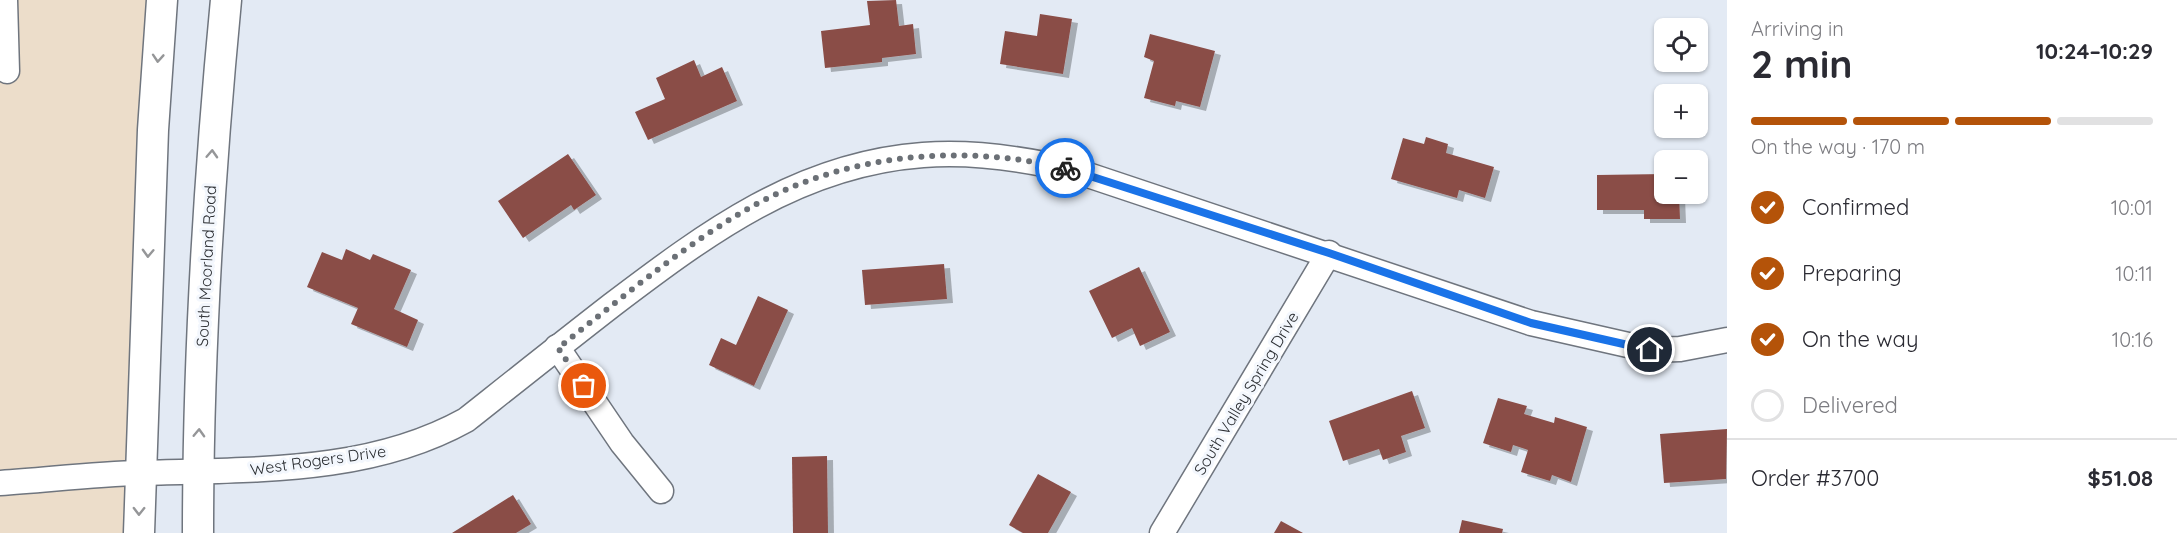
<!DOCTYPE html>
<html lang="en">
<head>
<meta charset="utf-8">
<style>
  :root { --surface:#fff; --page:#f2f2f3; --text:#2b2b33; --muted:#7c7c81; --line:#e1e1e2; --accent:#b45309 }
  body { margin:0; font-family:Quicksand,sans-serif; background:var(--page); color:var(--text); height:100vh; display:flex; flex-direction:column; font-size:22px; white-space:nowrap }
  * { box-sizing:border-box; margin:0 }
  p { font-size:20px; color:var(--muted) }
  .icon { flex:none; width:33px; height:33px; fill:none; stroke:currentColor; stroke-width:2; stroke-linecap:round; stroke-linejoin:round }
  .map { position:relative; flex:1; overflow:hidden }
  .drawer { display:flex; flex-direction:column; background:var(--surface); width:450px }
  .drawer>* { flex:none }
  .tools { position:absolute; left:1654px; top:18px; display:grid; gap:12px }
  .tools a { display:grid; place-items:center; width:54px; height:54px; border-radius:9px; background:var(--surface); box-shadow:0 2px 4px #0004; font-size:30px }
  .pin { position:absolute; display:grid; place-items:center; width:51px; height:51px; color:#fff; margin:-26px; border:3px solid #fff; border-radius:50%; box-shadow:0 2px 6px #0007 }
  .courier { position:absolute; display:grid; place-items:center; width:60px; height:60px; margin:-30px; border:4px solid #1a73e8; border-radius:50%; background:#fff; color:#222; box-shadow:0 2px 8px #0007 }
  .headline em { font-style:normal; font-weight:800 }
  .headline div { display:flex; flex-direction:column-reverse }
  .headline { display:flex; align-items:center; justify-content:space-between; height:102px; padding:0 24px }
  h1 { font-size:39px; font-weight:800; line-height:45px }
  .bar { display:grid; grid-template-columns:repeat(4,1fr); gap:9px 6px; align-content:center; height:72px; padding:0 24px }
  .bar i { height:8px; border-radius:4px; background:var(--line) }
  .bar .selected { background:var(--accent) }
  .bar p { grid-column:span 4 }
  .line { display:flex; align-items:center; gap:15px; padding:0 24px; border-top:2px solid var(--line) }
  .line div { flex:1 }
  ol { padding:0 24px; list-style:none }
  li { display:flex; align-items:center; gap:18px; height:66px }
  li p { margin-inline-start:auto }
  li .icon { padding:6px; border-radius:50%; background:var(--accent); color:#fff; stroke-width:4 }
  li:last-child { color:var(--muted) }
  li i { width:33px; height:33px; border:3px solid var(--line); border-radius:50% }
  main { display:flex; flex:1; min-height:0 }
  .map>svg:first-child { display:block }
  .industrial { fill:#ecddca }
  .building { fill:#8a4d47; filter:url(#shadow) }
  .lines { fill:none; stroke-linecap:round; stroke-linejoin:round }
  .minor-casing { stroke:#6f757e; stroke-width:27 }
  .major-casing { stroke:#6f757e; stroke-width:33 }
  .minor { stroke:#fff; stroke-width:24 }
  .major { stroke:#fff; stroke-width:30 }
  .oneway { stroke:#959698 }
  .done { stroke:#6b7076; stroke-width:6; stroke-dasharray:0 10.8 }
  .route { stroke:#1a73e8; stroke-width:8 }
  .labels { text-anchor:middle; stroke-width:6; stroke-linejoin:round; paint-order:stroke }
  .street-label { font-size:16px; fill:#2b2e32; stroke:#f3f7fd }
</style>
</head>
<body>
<main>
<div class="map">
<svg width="1727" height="533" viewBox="0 0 1727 533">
  <defs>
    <filter id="shadow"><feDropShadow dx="6" dy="4" stdDeviation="0" flood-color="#0004"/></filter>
  </defs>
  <rect width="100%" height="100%" fill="#e3eaf4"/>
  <path class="industrial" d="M0,0H162L139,533H0Z"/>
  <g class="building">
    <path d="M896,0L899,26L913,24L916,54L882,58V62L825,68L821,31L870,25L867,1Z"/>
    <path d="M1040,14L1072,19L1063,74L1000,64L1005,31L1037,36Z"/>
    <path d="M1150,34L1215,51L1200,107L1176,101L1175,106L1144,98L1154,61L1144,57Z"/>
    <path d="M694,60L701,77L722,67L737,101L648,140L635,112L665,99L656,78Z"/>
    <path d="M1426,137L1448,144L1446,153L1494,167L1485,198L1459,190L1457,198L1391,179L1403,138L1424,144Z"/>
    <path d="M568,154L596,195L574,210L571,205L523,238L498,201Z"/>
    <path d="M1665,174V194H1679L1680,219H1644V210H1597V175Z"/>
    <path d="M346,249L370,260L373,254L411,270L394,309L418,320L407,347L351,324L358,308L307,287L322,252L342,260Z"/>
    <path d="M944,264L947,299L865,305L862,270Z"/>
    <path d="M1139,267L1170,332L1140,346L1132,328L1112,338L1089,291Z"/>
    <path d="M758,296L788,310L754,386L709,365L721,338L736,345Z"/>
    <path d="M1412,391L1425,428L1401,436L1406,452L1383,460L1379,449L1343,461L1329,421Z"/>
    <path d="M1498,398L1527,406L1524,414L1554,423L1555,417L1587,427L1571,482L1552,475L1550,481L1521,472L1528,450L1513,445L1511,452L1483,443Z"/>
    <path d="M1727,429L1726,479L1664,483L1660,434Z"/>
    <path d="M827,456L828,533H793L792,457Z"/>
    <path d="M1038,474L1071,492L1048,533H1023L1009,525Z"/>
    <path d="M513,495L531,524L516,533H452Z"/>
    <path d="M1462,520L1503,529L1502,533H1459Z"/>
    <path d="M1281,521L1303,533H1274Z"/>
  </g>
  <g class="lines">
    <defs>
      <g id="minor">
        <path d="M5,0L7,71"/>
        <path d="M557,347L622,443L661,491"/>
        <path d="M0,483C47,480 94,474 141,473C250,469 367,475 466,420C514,382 563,343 612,305C707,233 799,164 923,155C974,151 1026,159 1076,171L1531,323L1650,350L1680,349L1727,340"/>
        <path d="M1162,533L1329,253"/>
      </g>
      <g id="major">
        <path d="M139,533L153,130L162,0"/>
        <path d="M198,533C198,355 209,177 226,0"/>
      </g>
    </defs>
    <use href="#minor" class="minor-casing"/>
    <use href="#major" class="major-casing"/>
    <use href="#minor" class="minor"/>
    <use href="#major" class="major"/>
  </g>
  <defs><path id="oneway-chevron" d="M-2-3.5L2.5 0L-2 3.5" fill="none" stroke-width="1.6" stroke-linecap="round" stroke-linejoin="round" transform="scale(1.5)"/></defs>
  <g class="oneway">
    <use href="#oneway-chevron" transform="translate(158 58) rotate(94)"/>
    <use href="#oneway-chevron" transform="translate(212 154) rotate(-87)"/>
    <use href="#oneway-chevron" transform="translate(148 253) rotate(92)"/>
    <use href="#oneway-chevron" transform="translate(199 433) rotate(-88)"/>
    <use href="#oneway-chevron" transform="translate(139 511) rotate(91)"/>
  </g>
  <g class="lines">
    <path class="done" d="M584,386L558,348C621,299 683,245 753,206C848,153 960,144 1065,168"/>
    <path class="route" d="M1065,168L1329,253L1531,323L1650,350"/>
  </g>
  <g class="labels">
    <g class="street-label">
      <text transform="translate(206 266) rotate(-87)" y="6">South Moorland Road</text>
      <text transform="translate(1246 393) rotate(-59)" y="6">South Valley Spring Drive</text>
      <text transform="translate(318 460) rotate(-8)" y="6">West Rogers Drive</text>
    </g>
  </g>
</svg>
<div class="tools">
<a><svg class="icon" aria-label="locate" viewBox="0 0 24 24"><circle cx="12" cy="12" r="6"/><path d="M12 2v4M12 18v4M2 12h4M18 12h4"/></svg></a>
<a>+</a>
<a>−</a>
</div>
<div class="pin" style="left:584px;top:386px;background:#ea580c"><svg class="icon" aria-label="bag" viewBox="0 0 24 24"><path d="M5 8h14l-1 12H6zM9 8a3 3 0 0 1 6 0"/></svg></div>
<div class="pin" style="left:1650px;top:350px;background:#1f2937"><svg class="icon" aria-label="home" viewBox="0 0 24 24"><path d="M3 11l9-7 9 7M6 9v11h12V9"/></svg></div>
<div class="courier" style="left:1065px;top:168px"><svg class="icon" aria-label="bike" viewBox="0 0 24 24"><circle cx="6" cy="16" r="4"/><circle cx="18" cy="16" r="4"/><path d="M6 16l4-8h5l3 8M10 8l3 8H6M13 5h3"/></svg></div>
</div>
<section class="drawer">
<div class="headline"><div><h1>2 min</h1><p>Arriving in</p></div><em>10:24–10:29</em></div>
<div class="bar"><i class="selected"></i><i class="selected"></i><i class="selected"></i><i></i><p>On the way · 170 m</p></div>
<ol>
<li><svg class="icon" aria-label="check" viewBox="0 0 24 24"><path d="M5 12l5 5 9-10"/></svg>Confirmed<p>10:01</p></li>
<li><svg class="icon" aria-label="check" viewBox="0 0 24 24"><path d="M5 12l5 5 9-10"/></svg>Preparing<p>10:11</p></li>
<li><svg class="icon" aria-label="check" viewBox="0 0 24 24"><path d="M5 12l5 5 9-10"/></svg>On the way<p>10:16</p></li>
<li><i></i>Delivered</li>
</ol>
<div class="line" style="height:78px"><div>Order #3700</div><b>$51.08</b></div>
</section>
</main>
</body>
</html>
